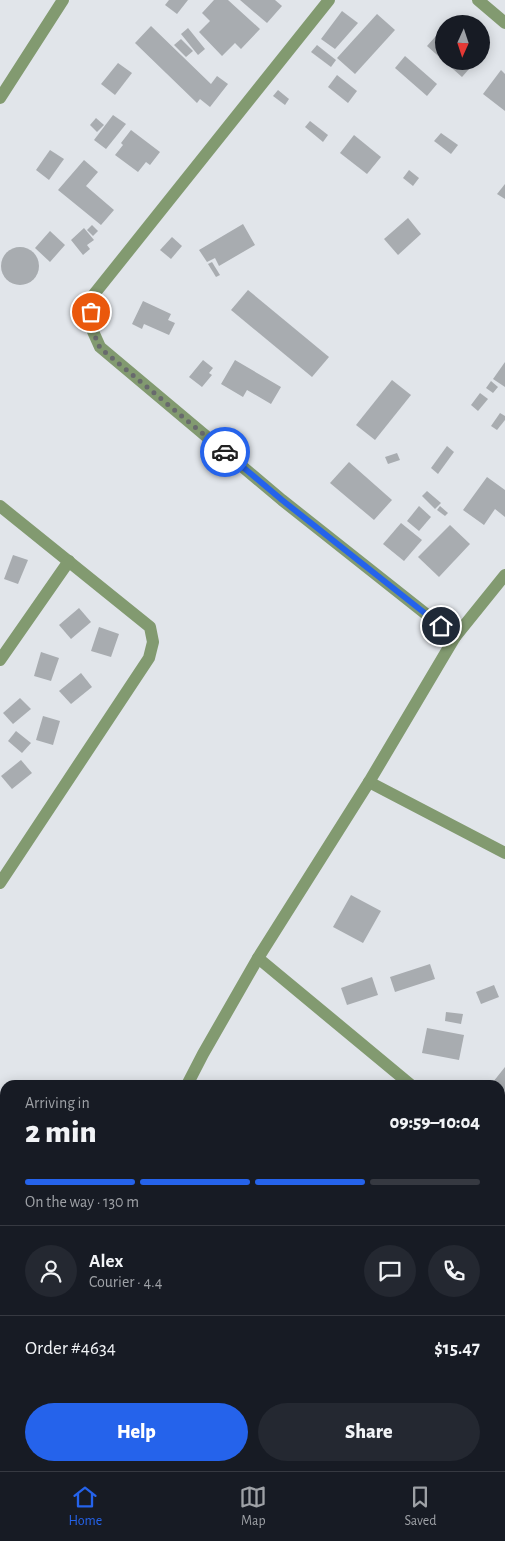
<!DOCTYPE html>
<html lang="en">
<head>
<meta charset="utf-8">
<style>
  :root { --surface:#171b24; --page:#242831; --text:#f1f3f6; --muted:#9ea1a6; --line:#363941; --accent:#2563eb }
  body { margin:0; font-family:"Alegreya Sans",sans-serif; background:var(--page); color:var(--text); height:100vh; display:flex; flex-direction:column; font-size:19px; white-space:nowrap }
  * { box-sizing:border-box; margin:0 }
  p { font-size:16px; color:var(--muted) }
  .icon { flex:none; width:28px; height:28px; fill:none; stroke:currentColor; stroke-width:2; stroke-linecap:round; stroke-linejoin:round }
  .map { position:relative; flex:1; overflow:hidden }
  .details { position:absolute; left:0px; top:1080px; width:505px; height:391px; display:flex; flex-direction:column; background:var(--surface); border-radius:15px 15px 0 0; box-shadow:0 2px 12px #0003 }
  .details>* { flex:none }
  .needle { width:32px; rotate:183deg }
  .fabs { position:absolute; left:435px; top:15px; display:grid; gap:10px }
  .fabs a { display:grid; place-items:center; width:55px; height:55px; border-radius:50%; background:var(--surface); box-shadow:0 2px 12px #0003; font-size:25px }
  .pin { position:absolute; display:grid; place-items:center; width:42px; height:42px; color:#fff; margin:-21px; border:2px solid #fff; border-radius:50%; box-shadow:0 1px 5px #0007 }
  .courier { position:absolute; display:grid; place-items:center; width:50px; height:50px; margin:-25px; border:4px solid #2563eb; border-radius:50%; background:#fff; color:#222; box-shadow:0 1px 6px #0007 }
  .head em { font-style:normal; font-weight:800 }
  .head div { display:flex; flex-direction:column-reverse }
  .head { display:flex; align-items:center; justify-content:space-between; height:85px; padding:0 25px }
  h1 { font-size:32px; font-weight:800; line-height:38px }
  .bar { display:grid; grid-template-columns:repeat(4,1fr); gap:8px 5px; align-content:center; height:60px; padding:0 25px }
  .bar i { height:6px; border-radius:4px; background:var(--line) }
  .bar .selected { background:var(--accent) }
  .bar p { grid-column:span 4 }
  .line { display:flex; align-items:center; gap:12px; padding:0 25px; border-top:1px solid var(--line) }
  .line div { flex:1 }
  .round { display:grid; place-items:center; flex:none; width:52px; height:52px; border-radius:26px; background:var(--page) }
  .primary-button { display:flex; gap:10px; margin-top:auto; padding:10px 25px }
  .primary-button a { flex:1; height:58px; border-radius:30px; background:var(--accent); color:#fff; font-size:20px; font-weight:800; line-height:58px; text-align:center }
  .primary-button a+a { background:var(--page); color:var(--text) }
  .tab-bar { display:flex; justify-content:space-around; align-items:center; height:70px; border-top:1px solid var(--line); background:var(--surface); font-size:14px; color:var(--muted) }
  .tab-bar a { display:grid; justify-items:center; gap:2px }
  .tab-bar .selected { color:var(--accent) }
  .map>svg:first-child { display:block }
  .building { fill:#a8acb0 }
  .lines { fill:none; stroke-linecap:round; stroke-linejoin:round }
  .path { stroke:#a8acb0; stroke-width:2.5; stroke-dasharray:4 2.5; stroke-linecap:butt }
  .street { stroke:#829a70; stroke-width:12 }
  .done { stroke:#686a6d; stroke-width:5; stroke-dasharray:0 9 }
  .route { stroke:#2563eb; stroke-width:6 }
</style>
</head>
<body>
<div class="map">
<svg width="505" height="1471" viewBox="0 0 505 1471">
  <rect width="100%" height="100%" fill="#e1e5ea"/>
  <g class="building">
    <path d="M169,0H188L177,14L165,5Z"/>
    <path d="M214,0H228L260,29L241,49L235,43L222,56L199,32L210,21L202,13Z"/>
    <path d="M240,0H275L282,6L267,23Z"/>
    <path d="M342,11L358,23L335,49L321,39Z"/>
    <path d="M377,14L395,30L355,74L337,58Z"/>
    <path d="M151,26L211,84L217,76L228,84L210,107L200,99L197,103L135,43Z"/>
    <path d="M444,27V61H476L462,77L427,46Z"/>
    <path d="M188,28L205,49L198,55L181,34Z"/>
    <path d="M181,39L193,51L186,57L174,45Z"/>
    <path d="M317,45L336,60L331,67L311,52Z"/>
    <path d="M405,56L437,84L427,96L395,68Z"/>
    <path d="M118,63L132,73L115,95L101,84Z"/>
    <path d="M501,70L505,74V111L483,94Z"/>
    <path d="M337,75L357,91L348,103L328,87Z"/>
    <path d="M278,90L289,99L285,105L273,96Z"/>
    <path d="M113,115L126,124L106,149L94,140Z"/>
    <path d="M96,118L104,125L97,132L90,125Z"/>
    <path d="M310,121L328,135L323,142L305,127Z"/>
    <path d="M131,130L160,152L150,165L146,162L138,172L115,155L123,145L121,143Z"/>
    <path d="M441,133L458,145L451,154L434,141Z"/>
    <path d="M354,135L381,157L367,174L340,153Z"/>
    <path d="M50,150L64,159L49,180L36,170Z"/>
    <path d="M84,160L98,172L86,186L114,210L101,225L58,190Z"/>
    <path d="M409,170L419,178L413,186L403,178Z"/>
    <path d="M505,184V199L497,194Z"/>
    <path d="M408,218L421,234L398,255L384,239Z"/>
    <path d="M243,224L255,245L219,266L215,258L207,262L199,250Z"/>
    <path d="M92,225L98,231L93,236L87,230Z"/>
    <path d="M84,228L94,240L87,245L90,249L83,255L71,240Z"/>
    <path d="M50,231L65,245L50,262L35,248Z"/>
    <path d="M172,237L182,246L171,259L160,250Z"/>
    <circle cx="20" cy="266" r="19"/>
    <path d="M212,262L220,275L216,277L208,264Z"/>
    <path d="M248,290L329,357L312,377L231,310Z"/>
    <path d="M143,301L171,314L168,320L175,323L169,335L144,324L142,329L132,324Z"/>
    <path d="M203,360L213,368L209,373L212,375L202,387L189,377Z"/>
    <path d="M235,360L281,387L271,404L247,390L243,397L221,384Z"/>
    <path d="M505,362V387L493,379Z"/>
    <path d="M392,380L411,395L375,440L356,425Z"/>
    <path d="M491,381L498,387L493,393L486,388Z"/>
    <path d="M480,393L488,399L478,411L471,405Z"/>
    <path d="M500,413L505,416V420L497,430L491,426Z"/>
    <path d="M447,446L454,452L438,474L431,468Z"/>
    <path d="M397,453L400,460L388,464L385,457Z"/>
    <path d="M349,462L392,500L374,520L330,483Z"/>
    <path d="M487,477L505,490V517L495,509L484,525L463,510Z"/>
    <path d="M427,491L441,503L435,509L422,496Z"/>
    <path d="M419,506L431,517L419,531L407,521Z"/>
    <path d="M440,506L448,513L445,516L437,510Z"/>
    <path d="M401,523L422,540L404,561L383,544Z"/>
    <path d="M450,525L470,544L439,577L418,557Z"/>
    <path d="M13,555L28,560L18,584L4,579Z"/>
    <path d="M79,608L91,622L71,639L59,625Z"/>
    <path d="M99,627L119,634L111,657L91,651Z"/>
    <path d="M41,652L59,658L51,681L34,676Z"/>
    <path d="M81,673L92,687L71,704L59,691Z"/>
    <path d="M20,698L31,709L13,724L3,713Z"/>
    <path d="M43,716L60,721L53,745L36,740Z"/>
    <path d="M16,731L31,743L22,753L8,741Z"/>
    <path d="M21,760L32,773L12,789L1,776Z"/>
    <path d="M351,895L381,911L363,943L333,927Z"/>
    <path d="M430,964L435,979L395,992L390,977Z"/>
    <path d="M372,977L378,995L347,1005L341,988Z"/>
    <path d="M494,985L499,997L481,1004L476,992Z"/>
    <path d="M446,1012L463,1014L461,1024L445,1021Z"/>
    <path d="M427,1028L464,1035L459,1060L422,1053Z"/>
    <path d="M505,1067V1091L500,1087V1085L493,1082Z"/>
    <path d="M505,1448V1471H498L497,1466H500V1449Z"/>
    <path d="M37,1466H60L57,1471H34Z"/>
    <path d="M226,1466H239L241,1468L238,1471H232Z"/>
  </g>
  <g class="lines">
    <path class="path" d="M0,1167H5"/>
    <g class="street">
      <path d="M329,0L91,298V327L100,347L282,500L455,637"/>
      <path d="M478,0L505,23"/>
      <path d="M0,98L63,0"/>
      <path d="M0,506L150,627L153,642L149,658L0,883"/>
      <path d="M0,660L69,561"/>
      <path d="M369,782L505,853"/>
      <path d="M258,958L411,1085"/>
      <path d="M187,1085L203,1054L258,958L369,782L455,637L505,575"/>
      <path d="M500,1159L505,1163"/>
      <path d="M0,1418L5,1409"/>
      <path d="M390,1466L397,1471"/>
      <path d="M324,1471L327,1466"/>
    </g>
  </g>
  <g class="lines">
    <path class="done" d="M91,312V327L100,348L225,452"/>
    <path class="route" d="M225,452L282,500L441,626"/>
  </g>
</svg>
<div class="fabs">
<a><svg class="needle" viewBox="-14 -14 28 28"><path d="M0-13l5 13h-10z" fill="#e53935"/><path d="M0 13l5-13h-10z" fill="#9ea1a6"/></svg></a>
</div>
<div class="pin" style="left:91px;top:312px;background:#ea580c"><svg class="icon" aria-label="bag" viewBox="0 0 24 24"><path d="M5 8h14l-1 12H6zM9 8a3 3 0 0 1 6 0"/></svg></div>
<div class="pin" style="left:441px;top:626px;background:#1f2937"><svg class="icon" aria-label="home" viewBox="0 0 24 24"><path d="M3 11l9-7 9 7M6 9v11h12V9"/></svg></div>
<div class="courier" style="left:225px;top:452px"><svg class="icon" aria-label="car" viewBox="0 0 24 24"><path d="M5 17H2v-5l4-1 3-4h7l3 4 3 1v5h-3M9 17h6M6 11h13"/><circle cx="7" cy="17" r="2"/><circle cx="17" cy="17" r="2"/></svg></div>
<section class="details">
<div class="head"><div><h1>2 min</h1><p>Arriving in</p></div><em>09:59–10:04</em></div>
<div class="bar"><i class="selected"></i><i class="selected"></i><i class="selected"></i><i></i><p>On the way · 130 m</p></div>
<div class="line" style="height:90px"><a class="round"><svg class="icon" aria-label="person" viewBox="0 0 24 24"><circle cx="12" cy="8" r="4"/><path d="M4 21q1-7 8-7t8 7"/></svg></a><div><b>Alex</b><p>Courier · 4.4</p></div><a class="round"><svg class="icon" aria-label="chat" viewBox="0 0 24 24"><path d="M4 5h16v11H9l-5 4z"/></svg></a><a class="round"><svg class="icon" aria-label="phone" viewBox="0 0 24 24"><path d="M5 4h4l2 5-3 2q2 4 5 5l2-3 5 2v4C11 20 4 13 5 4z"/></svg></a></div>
<div class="line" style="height:65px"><div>Order #4634</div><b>$15.47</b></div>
<div class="primary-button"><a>Help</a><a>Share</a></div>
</section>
</div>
<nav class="tab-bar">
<a class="selected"><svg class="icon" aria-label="home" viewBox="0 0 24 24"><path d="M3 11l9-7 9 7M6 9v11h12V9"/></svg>Home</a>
<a><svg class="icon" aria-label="map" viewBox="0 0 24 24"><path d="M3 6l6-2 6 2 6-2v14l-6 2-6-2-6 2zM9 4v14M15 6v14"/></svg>Map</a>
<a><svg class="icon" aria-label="saved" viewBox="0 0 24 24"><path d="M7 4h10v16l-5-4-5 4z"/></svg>Saved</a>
</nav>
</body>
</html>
